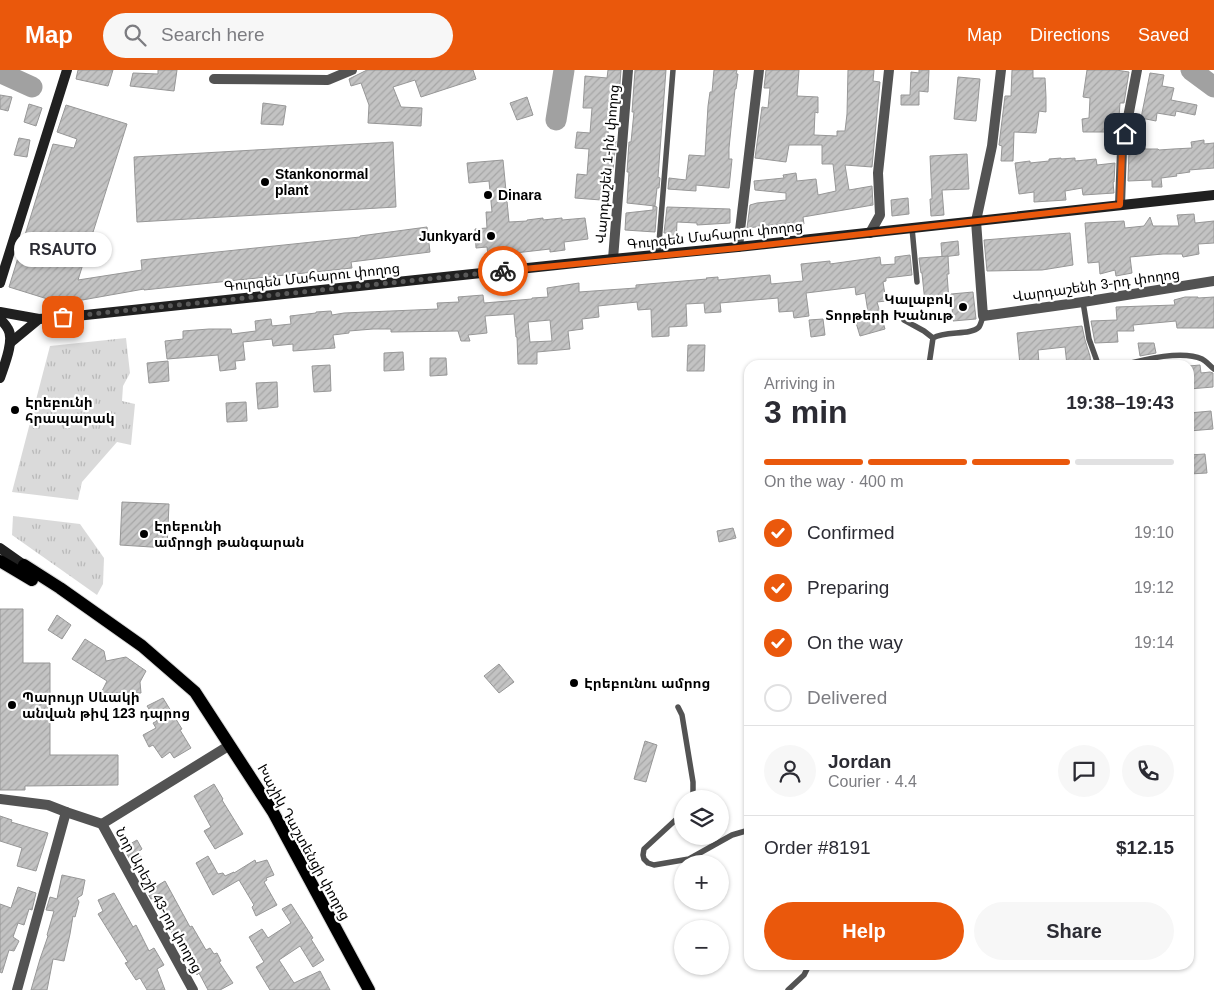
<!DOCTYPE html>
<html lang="en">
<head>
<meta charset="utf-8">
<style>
  :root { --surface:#fff; --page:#f7f7f7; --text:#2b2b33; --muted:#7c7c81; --line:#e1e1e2; --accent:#ea580c }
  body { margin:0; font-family:Arial,"Noto Sans Armenian",sans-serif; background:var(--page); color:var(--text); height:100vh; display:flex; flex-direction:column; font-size:19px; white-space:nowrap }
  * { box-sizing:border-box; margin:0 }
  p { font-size:16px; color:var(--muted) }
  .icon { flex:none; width:28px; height:28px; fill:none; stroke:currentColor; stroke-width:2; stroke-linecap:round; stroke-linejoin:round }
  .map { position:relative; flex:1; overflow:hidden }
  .panel { position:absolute; left:744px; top:290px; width:450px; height:610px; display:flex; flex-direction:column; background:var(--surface); border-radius:15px; box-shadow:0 1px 4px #0004 }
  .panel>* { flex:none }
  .fabs { position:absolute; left:674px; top:720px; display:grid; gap:10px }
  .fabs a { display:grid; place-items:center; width:55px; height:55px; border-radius:50%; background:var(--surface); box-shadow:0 1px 4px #0004; font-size:25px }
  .pin { position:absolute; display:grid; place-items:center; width:42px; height:42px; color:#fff; margin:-21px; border-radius:10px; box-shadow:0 2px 8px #0006 }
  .courier { position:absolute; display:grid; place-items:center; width:50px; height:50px; margin:-25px; border:4px solid #ea580c; border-radius:50%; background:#fff; color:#222; box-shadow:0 1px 6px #0007 }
  .bubble { position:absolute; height:35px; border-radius:18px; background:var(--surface); box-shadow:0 1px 4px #0004; font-size:16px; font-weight:700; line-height:35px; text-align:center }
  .headline em { font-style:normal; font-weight:700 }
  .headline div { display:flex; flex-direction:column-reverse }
  .headline { display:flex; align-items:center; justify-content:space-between; height:85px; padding:0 20px }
  h1 { font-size:32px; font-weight:700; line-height:38px }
  .bar { display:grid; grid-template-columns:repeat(4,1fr); gap:8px 5px; align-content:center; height:60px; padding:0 20px }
  .bar i { height:6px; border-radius:4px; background:var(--line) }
  .bar .selected { background:var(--accent) }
  .bar p { grid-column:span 4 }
  .line { display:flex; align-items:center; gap:12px; padding:0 20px; border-top:1px solid var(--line) }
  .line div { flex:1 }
  .round { display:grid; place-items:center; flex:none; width:52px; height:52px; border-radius:26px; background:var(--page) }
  ol { padding:0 20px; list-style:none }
  li { display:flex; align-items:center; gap:15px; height:55px }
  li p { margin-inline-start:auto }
  li .icon { padding:5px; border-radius:50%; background:var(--accent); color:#fff; stroke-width:4 }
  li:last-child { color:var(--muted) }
  li i { width:28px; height:28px; border:2px solid var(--line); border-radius:50% }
  .action { display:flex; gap:10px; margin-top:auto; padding:10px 20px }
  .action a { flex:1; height:58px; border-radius:30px; background:var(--accent); color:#fff; font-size:20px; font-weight:700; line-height:58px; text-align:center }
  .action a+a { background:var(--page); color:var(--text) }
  header { display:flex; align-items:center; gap:30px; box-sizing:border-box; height:70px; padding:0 25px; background:var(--accent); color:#fff }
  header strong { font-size:24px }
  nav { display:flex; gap:28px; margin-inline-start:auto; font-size:18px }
  .search { width:350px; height:45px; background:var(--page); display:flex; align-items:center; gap:12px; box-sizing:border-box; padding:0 18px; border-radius:28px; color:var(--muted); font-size:19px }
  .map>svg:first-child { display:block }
  .park { fill:url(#park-tufts) }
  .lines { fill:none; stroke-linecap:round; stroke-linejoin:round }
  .river { stroke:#a1a1a1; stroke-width:21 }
  .building { fill:url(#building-hatch); stroke:#979797; fill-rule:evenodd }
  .primary-casing { stroke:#dbdbdb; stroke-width:14 }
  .lane { stroke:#535353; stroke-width:5.5 }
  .street { stroke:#535353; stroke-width:10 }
  .secondary { stroke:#202020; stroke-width:10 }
  .primary { stroke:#000; stroke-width:12 }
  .done { stroke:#595959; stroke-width:5; stroke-dasharray:0 9 }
  .route { stroke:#ea580c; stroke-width:6 }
  .poi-dot { fill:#000; stroke:#fff; stroke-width:2 }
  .labels { text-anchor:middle; stroke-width:4.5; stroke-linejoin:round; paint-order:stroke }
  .street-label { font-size:14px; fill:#000; stroke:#fff }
  .poi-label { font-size:14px; font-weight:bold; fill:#000; stroke:#fff; text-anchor:start }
</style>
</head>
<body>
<header>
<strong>Map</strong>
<div class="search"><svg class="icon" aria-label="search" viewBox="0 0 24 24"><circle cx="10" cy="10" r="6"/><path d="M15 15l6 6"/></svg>Search here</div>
<nav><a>Map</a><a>Directions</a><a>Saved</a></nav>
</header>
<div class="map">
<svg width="1214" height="920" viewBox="0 0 1214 920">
  <defs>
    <pattern id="park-tufts" width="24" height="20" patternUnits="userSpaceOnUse" patternTransform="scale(1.25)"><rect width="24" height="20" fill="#dadada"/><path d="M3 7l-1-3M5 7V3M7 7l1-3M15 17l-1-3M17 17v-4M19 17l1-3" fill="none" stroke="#b9b9b9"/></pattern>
    <pattern id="building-hatch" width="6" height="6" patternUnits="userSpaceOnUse" patternTransform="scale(1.25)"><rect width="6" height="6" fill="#c3c3c3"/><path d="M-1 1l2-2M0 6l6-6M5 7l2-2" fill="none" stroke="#a6a6a6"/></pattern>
  </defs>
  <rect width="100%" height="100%" fill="#fff"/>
  <g class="park">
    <path d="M126,268L130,303L123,316L122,331L135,334L131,375L117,372L82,412L78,430L12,422L50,276Z"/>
    <path d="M13,446L80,454L104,488L103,514L97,525L12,465Z"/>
  </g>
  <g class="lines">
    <g class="river">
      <path d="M1191,0L1214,17"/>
      <path d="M0,1L1,3L32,17"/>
      <path d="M556,50L564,0"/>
    </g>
  </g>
  <g class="building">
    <path d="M78,0H113L108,16L76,9Z"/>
    <path d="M158,0H177L174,21L130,16L133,3L158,4Z"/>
    <path d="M367,0H473L476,9L421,27L415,10L393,17L401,37L422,38L421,56L368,53L369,35L361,13L351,16L349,9Z"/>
    <path d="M608,0H621L618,40H609L608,65H609L608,70L616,71L613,100H604L601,130L575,128L577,104L587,105L589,79L575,78L577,62L590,63L592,38H583L585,6L607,8Z"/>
    <path d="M635,0H666L658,107L660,108L659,118H657L655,136L627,133L629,102H627L629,72H631L634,42H632Z"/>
    <path d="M714,0H737L736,4H738L736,19H735L729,78V89H732L729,118L696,115V121L668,119L669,108L686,110L689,85L705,86L708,36L710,22H712Z"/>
    <path d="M766,0H799L797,26L818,27V43L815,42L814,65L837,66V61H845L847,44L848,0H874L873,11L880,12L872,97L845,95L849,120L872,116L873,135L803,147L804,154L791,157L790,153L747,158L750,135L757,133L786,130V123L755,120L754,111L784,108L783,105L796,103L797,111L816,109L818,125L836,121L833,94H822V75H789L786,92L755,88L762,37L768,38L770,18H764Z"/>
    <path d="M919,0H929L928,22L919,21V35H901V25H910L911,2L919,3Z"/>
    <path d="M1012,0H1033V8H1045L1046,27V42L1039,41L1036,63L1014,62L1013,91H1001L1002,76L999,75L1005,26H1011Z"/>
    <path d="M1087,0H1116L1129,2L1124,33H1120L1118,62H1083L1082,49L1089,48L1090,28L1083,27Z"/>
    <path d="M1150,3L1164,5L1162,16L1174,18L1171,30L1197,35L1195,45L1176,41L1175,46L1157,43L1156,51L1141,48Z"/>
    <path d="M958,7L980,9L976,51L954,49Z"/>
    <path d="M0,25L12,27L8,41L0,39Z"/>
    <path d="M527,27L533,45L517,50L510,33Z"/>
    <path d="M263,33L286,36L283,55L261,54Z"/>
    <path d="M29,34L42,38L36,56L24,52Z"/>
    <path d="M66,35L127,54L78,210L142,200L141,190L360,167V166L427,157L430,182L351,192L352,198L144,220V219L71,232L70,236L9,217L53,74L74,78L77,69L57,62Z"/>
    <path d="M19,68L30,70L27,87L14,85Z"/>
    <path d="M1204,70V74L1214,73V98L1189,100L1190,102L1176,104L1177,106L1161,108L1162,117H1152V110L1128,111L1129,80L1130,72L1144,71L1145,79H1158L1159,80L1173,79L1192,78L1191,72Z"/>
    <path d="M393,72L396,137L137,152L134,87Z"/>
    <path d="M967,84L969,119L942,120L944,145L931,146L930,129H932L930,86Z"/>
    <path d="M1061,88V89L1075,88V91L1096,89L1097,95L1115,93L1114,112H1113L1114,123L1083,125L1082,118L1065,121L1066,130L1034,132V122L1019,124L1015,93L1030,91V93L1049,91V89Z"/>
    <path d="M503,90L509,152L527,151V150L543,148V150L562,148V150L585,148L588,169L564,172L565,180L550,182V179L515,183L516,189L506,190V187H498L497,184L488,185L487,177L476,178L475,159L487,158L486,142H492L489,111L469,113L467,93Z"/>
    <path d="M908,128L909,144L892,146L891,130Z"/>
    <path d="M653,136L657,137L655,162L625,160L626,143L653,140Z"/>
    <path d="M667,137L730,139V153L697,155V153L677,152L676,174H666L667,163H664Z"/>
    <path d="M1194,144L1195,153L1214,151V173L1198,174L1199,184L1183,187L1182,184H1163L1130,187L1132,203L1116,206L1115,200L1100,204L1099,192L1088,193L1085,153L1124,151L1125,158L1144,156L1150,147L1153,156H1179L1177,145Z"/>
    <path d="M1070,163L1073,195L1042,200L987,201L984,170Z"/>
    <path d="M958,171L959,185L942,187L941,173Z"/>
    <path d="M910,185L912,205L886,208V211L883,212L886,231L877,232L885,259L860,266L854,246L868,242L865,223L856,225L855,217L806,223L809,246L794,248L793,241L779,242L778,228L720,233L721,242L705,243L704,233L686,234L687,256L669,257V266L652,267L651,239L638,240L637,232L598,236L599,247L582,249L583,259L568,261L570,279L537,282V294H518L517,267H516L514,244L485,246L487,263L468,265L470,271H461L458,261L391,262V259H373L349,261V263L333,265L335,278L293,281V274L273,276L272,269L243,272L245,290L235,291L236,299L220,301L218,285L167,289L165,271L183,269V261L209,259H231L232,264L256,261L255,251L271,249L272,256L291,254L290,246L316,243V242L331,241L332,245L344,243L438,239L437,233L459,232L458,227L483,225L484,233L532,229V228L548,227L547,218L579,213V222L636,218V215L707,209L706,208L718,207V210L770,205L771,214L803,211L801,194L830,191V194L880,187L881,195L895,194V187ZM550,250L552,271L530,272L528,252Z"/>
    <path d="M948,186L949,204H947L949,231L925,233L922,203H921L919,188Z"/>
    <path d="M973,222L976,249L953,251L951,224Z"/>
    <path d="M1185,227H1198V228L1214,227V258H1177L1176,251L1133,255L1134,261H1117L1118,272L1095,273L1091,251L1117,250L1116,237L1175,235L1174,230Z"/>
    <path d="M823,249L825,265L811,267L809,250Z"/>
    <path d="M1082,256L1085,270L1090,286L1091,295H1067L1065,277L1038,280L1039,294L1020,295L1017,263Z"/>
    <path d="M1138,273H1154L1156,283L1140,286Z"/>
    <path d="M688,275H705L704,301H687Z"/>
    <path d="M403,282L404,300L384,301V283Z"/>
    <path d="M430,288H446L447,305L430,306Z"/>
    <path d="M168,291L169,311L149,313L147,293Z"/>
    <path d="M330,295L331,321L314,322L312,296Z"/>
    <path d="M1200,295L1201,303L1210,302L1213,303V317L1189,319V296Z"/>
    <path d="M277,312L278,337L258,339L256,313Z"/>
    <path d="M246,332L247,351L227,352L226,333Z"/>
    <path d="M1211,341L1213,359L1189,361V343Z"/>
    <path d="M1205,384L1207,403L1189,404V385Z"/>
    <path d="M122,432L169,434L167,478L120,475Z"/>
    <path d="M733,458L736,468L719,472L717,461Z"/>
    <path d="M0,539H23V593H50V685H118V715L25,716V720H0Z"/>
    <path d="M57,545L71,555L62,569L48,560Z"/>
    <path d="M85,569L104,581L106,591L126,587L146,601L140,612L141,623H101L107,611L72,589Z"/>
    <path d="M499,594L514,612L499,623L484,606Z"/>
    <path d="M163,628L182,659L180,660L191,678L174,688L170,682L162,688L153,675L149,677L143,665L156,658L153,653L157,651L147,636Z"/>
    <path d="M645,671L657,675L646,712L634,709Z"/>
    <path d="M214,714L223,729L222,730L243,764L215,779L204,761L211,757L194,726Z"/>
    <path d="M0,746L12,750L11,752L48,763L36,801L17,796L22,778L0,771Z"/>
    <path d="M137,770L142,779L138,782L142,788L133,794L123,778Z"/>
    <path d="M208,786L218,804L223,803L225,806L234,802V803L255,790L256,793L267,790L274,805L266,808L267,810L264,812L277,835L256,846L252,837L254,835L239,810L213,825L196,793Z"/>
    <path d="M62,805L85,810L82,825L77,828L79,832L75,847L73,846L70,864L64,891L53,889L47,920H31L40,889L48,866L47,865L54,841L46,840L50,827L57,829Z"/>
    <path d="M165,811L190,857L192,856L206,880L210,878L214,884L217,883L221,891L219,892L233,913L220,920H208L199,903L197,905L173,865L163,845L156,827L151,829L147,822Z"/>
    <path d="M18,817L36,823L32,840L29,839L24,855L18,853L13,867L19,871L14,881L9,880L2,903L0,902V834L11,838Z"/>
    <path d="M114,823L133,857L136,855L149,881L154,878L164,895L157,899L165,920H147L140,908L136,910L125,893L128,892L98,844L103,841L98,830Z"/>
    <path d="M291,834L313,868L311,869L324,890L313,897L300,876L279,890L294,913L320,901L330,920H270L256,897L264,892L249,867L262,859L268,868L291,853L282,839Z"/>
  </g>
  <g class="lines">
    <defs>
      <g id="primary">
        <path d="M0,491L32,510"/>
        <path d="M24,495L60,518L142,576L195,622L273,742L369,920"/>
      </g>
    </defs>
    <use href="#primary" class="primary-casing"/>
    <g class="lane">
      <path d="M912,158L917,212"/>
      <path d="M658,185L673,0"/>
      <path d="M1083,232L1089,269L1098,294L1100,295"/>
      <path d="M904,250L924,261L933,268"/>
      <path d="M929,295L933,268C946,260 970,266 979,257C981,254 982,249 983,246"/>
      <path d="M1124,295C1144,289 1183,280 1202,289C1206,291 1210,296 1214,299"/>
      <path d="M678,637L682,645L693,712V729"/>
      <path d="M682,744L644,779L643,785L644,789L648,793L654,795L689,789L732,765L749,760"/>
      <path d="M788,920L804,905L809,895"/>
    </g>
    <g class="street">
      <path d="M1001,0L992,76L976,151L983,246L1083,232L1214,211"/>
      <path d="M214,9L328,10L352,0"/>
      <path d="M1120,135L1122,79L1137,0"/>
      <path d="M870,163L880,145L878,103L889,0"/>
      <path d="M738,177L759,0"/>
      <path d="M613,189L628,0"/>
      <path d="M0,729L48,735L66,742"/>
      <path d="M17,920L66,742L102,754"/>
      <path d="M193,920L102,754L230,675"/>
    </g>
    <g class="secondary">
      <path d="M0,213L67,0"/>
      <path d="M0,242L39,249L76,246L613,189L738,177L1214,125"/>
      <path d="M0,249C3,252 6,255 8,259C15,270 4,296 0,308"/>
      <path d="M10,273L39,249"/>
      <path d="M0,478L24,495"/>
    </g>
    <use href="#primary" class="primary"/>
  </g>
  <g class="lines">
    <path class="done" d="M63,247L503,201"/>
    <path class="route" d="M503,201L738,178L1120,135L1122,80L1125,64"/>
  </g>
  <g class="poi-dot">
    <circle cx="265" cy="112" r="5"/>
    <circle cx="488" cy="125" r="5"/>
    <circle cx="491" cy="166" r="5"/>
    <circle cx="963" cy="237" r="5"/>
    <circle cx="15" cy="340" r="5"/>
    <circle cx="144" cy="464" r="5"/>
    <circle cx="574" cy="613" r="5"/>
    <circle cx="12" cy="635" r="5"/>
  </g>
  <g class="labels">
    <g class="street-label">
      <text transform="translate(607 94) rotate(-85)" y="5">Վարդաշեն 1-ին փողոց</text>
      <text transform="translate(715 165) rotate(-6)" y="5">Գուրգեն Մահարու փողոց</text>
      <text transform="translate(312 207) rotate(-6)" y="5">Գուրգեն Մահարու փողոց</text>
      <text transform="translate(1096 215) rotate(-8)" y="5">Վարդաշենի 3-րդ փողոց</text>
      <text transform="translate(304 772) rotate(61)" y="5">Խաչիկ Դաշտենցի փողոց</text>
      <text transform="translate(159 830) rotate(61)" y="5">Նոր Արեշի 43-րդ փողոց</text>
    </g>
    <g class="poi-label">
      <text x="275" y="109">Stankonormal<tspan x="275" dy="16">plant</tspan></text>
      <text x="498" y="130">Dinara</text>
      <text x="481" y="171" text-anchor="end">Junkyard</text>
      <text x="953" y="234" text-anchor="end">Կալաբոկ<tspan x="953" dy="16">Տորթերի Խանութ</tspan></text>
      <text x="25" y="337">Էրեբունի<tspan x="25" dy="16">հրապարակ</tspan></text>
      <text x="154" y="461">Էրեբունի<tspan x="154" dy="16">ամրոցի թանգարան</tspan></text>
      <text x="584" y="618">Էրեբունու ամրոց</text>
      <text x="22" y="632">Պարույր Սևակի<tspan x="22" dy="16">անվան թիվ 123 դպրոց</tspan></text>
    </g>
  </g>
</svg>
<div class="fabs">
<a><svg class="icon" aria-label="layers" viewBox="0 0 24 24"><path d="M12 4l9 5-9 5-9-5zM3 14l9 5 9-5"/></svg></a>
<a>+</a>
<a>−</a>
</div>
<div class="pin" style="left:63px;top:247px;background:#ea580c"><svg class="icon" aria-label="bag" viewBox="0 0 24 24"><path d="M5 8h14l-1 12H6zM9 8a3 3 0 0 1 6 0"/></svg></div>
<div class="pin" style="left:1125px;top:64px;background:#1f2937"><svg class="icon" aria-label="home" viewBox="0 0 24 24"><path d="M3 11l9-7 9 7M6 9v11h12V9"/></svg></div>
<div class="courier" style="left:503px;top:201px"><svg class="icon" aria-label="bike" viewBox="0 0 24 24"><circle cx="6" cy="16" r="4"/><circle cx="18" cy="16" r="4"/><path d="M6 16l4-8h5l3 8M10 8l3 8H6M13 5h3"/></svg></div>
<div class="bubble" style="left:14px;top:162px;width:98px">RSAUTO</div>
<section class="panel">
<div class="headline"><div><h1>3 min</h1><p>Arriving in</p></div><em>19:38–19:43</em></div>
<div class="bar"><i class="selected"></i><i class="selected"></i><i class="selected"></i><i></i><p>On the way · 400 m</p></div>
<ol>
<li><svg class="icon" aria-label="check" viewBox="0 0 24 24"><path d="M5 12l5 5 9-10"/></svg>Confirmed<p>19:10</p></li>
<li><svg class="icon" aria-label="check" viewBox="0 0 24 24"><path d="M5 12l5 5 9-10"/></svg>Preparing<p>19:12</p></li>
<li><svg class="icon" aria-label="check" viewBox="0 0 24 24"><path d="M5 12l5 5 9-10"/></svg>On the way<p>19:14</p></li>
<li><i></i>Delivered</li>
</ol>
<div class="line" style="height:90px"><a class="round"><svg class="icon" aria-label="person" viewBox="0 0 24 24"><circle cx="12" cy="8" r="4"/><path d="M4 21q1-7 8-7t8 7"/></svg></a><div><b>Jordan</b><p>Courier · 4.4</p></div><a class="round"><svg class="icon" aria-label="chat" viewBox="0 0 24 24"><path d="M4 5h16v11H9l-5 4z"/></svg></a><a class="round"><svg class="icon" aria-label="phone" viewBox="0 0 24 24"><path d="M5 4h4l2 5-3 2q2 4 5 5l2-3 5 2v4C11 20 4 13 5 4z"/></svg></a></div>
<div class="line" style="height:65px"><div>Order #8191</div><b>$12.15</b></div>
<div class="action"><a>Help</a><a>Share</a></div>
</section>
</div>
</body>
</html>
